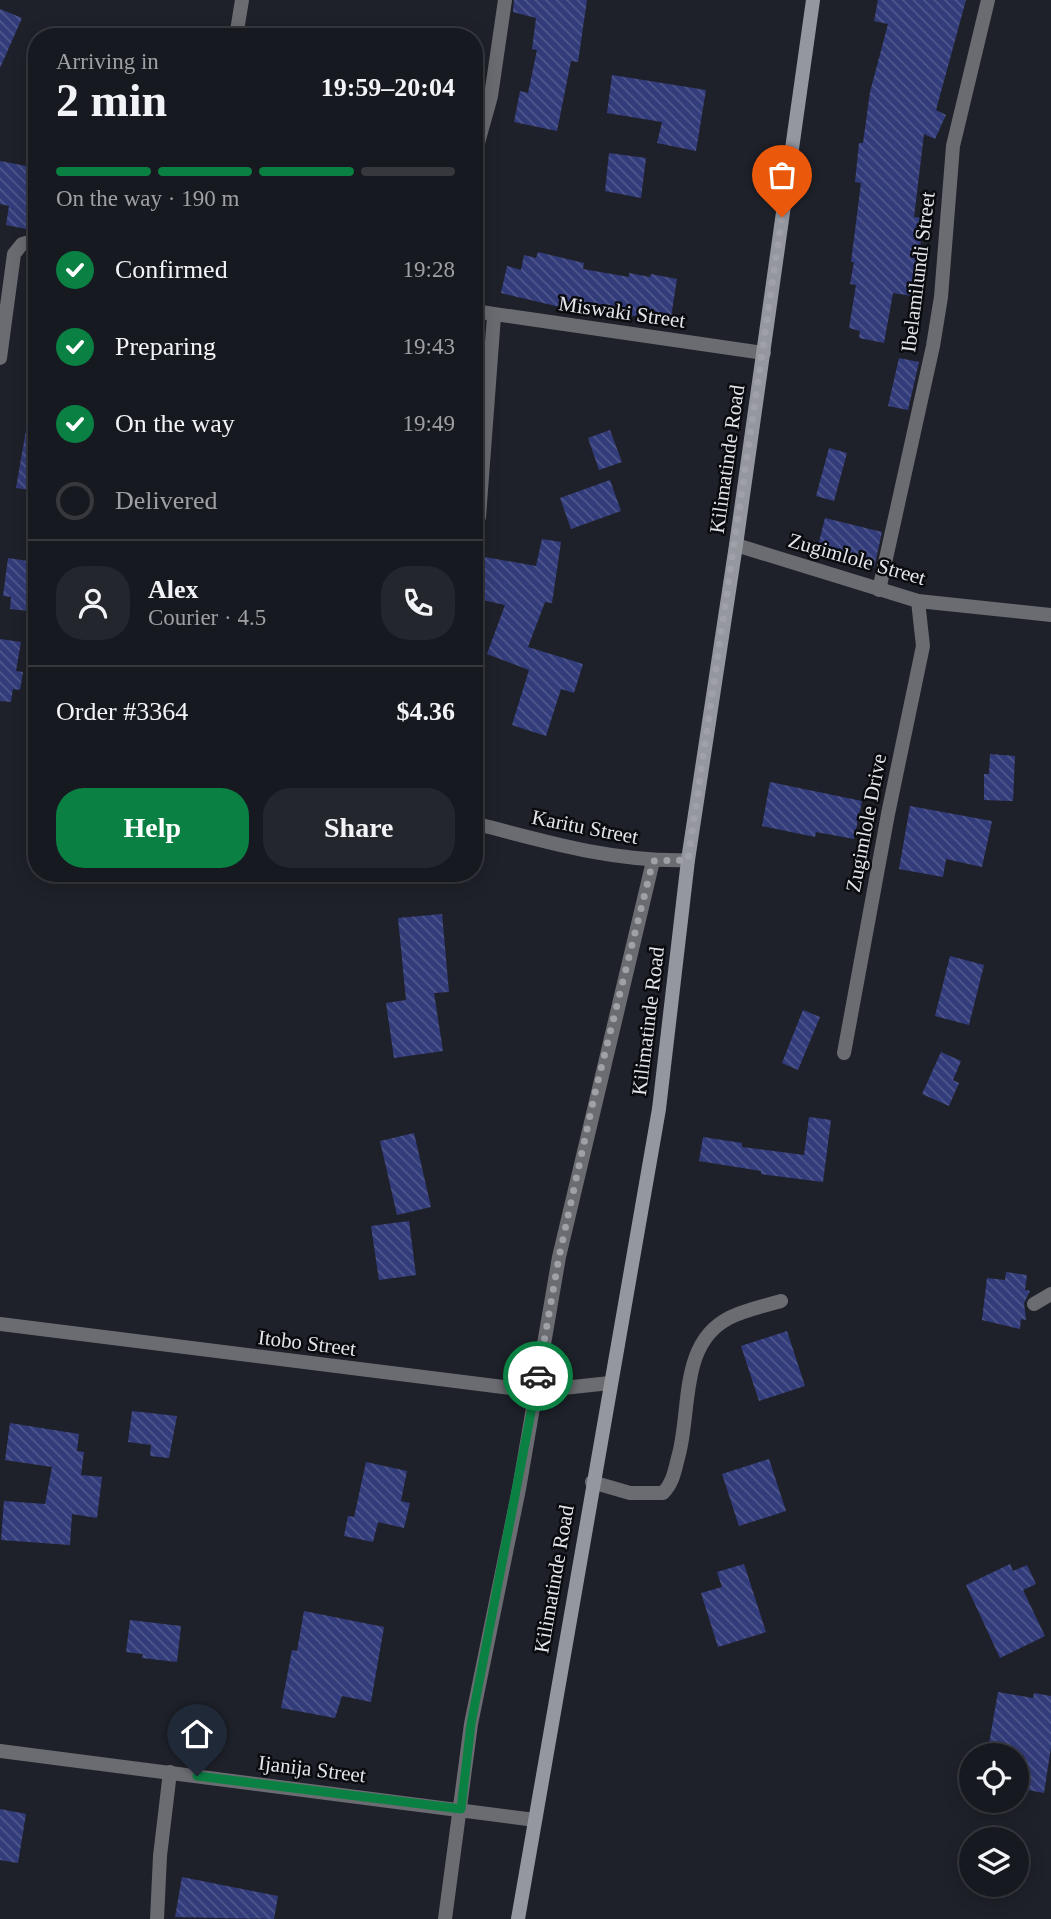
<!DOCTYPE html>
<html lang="en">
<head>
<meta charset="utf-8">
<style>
  :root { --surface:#171920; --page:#24262d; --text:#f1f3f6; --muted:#9ea0a5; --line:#36383e; --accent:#0b8043 }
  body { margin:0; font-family:Georgia,serif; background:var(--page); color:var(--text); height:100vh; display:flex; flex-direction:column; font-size:26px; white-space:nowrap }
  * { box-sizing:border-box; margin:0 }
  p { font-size:23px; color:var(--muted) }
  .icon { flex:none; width:38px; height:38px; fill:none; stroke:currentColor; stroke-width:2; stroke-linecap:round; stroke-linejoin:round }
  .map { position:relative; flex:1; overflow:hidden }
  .side { position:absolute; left:28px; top:28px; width:455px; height:854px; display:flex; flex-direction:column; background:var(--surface); border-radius:28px; box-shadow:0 4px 18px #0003,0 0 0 2px var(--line) }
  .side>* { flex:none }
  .tools { position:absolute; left:959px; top:1743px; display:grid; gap:14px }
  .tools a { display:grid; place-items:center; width:70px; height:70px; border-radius:50%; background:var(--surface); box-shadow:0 4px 18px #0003,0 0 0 2px var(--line); font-size:35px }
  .pin { position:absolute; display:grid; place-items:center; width:60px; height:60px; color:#fff; margin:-72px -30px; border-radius:50% 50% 50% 0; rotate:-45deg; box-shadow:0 0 7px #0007 }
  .pin .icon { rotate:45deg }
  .courier { position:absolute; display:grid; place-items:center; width:70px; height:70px; margin:-35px; border:5px solid #0b8043; border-radius:50%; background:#fff; color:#222; box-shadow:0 2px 9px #0007 }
  .headline em { font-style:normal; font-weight:700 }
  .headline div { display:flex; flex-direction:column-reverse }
  .headline { display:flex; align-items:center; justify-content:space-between; height:119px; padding:0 28px }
  h1 { font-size:46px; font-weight:700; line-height:52px }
  .bar { display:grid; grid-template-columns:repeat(4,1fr); gap:10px 7px; align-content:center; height:84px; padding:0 28px }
  .bar i { height:9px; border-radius:5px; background:var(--line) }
  .bar .on { background:var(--accent) }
  .bar p { grid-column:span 4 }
  .line { display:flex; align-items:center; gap:18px; padding:0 28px; border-top:2px solid var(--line) }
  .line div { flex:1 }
  .round { display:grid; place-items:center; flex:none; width:74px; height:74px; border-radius:28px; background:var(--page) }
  ol { padding:0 28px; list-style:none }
  li { display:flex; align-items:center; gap:21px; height:77px }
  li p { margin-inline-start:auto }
  li .icon { padding:7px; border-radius:50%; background:var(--accent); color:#fff; stroke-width:4 }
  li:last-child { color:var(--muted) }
  li i { width:38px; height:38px; border:4px solid var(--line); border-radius:50% }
  .primary-button { display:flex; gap:14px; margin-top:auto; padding:14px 28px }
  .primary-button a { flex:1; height:80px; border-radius:28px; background:var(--accent); color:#fff; font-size:28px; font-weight:700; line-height:80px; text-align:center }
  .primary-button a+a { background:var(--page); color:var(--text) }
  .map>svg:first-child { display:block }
  .building { fill:url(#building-back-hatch) }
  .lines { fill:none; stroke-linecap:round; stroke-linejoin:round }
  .street { stroke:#6b6c71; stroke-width:14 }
  .secondary { stroke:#95979f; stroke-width:14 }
  .done { stroke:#9fa0a8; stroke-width:7; stroke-dasharray:0 12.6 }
  .route { stroke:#0b8043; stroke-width:9 }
  .labels { text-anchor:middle; stroke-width:5; stroke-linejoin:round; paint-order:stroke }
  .street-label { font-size:21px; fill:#e4e5ec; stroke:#0a0b0f }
</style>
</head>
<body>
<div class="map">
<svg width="1051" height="1919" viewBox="0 0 1051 1919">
  <defs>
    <pattern id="building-back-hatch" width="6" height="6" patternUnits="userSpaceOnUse" patternTransform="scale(1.75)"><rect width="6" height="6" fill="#333c7a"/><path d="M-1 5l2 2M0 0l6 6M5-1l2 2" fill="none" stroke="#50588d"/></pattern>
  </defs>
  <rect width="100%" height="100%" fill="#1f212a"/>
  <g class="building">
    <path d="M514,0H587L578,62L571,61L557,131L514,122L520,91L528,93L537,50L532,49L536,18L513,12Z"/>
    <path d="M878,0H966L936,110L946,115L935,139L924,134L914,217L924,218L919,255L925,256L919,297L893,293L884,343L859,338L860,331L849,328L856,285L850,284L854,262H851L861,183L855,182L859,143H863L870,92L888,24L874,21Z"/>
    <path d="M0,9L22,18L0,68Z"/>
    <path d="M612,75L706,90L696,151L657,143L662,122L607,113Z"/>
    <path d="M609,153L646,158L641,198L605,191Z"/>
    <path d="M0,161L37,168V231L6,225L9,206L0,204Z"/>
    <path d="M538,252L584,263L583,269L629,277V273L650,277L651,274L677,279L671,317L663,316L662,321L574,305L573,310L501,293L507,266L521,270L524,255L536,258Z"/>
    <path d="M899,358L919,362L908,410L888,406Z"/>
    <path d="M26,430L37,431V491L16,488Z"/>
    <path d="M610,430L622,462L599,470L588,438Z"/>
    <path d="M829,448L847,453L834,501L816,496Z"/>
    <path d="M610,480L621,511L571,529L560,498Z"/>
    <path d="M825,518L882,532L874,568L816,554Z"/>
    <path d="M542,539L561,542L552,603L545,602L528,647L583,664L574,693L561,689L546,736L512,725L529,670L487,654L505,605L474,598V555L536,566Z"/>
    <path d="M8,558L35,562L29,611L10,609L11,597L3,596Z"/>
    <path d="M0,639L21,642L16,671L23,672L20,690L13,689L11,702L0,701Z"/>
    <path d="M990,754L1015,756L1013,801L984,800V774H989Z"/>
    <path d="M770,782L862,801L854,839L816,832L815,837L762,826Z"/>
    <path d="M910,806L992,821L982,867L946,859L943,877L899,869Z"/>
    <path d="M442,914L449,992L434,993L443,1051L394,1058L386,1003L406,1000L398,918Z"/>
    <path d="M950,956L984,965L969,1025L935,1016Z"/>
    <path d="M803,1010L820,1017L798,1070L782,1063Z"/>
    <path d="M941,1052L961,1061L953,1080L959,1083L949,1106L922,1094Z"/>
    <path d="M809,1117L831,1120L823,1182L761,1174V1171L699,1161L703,1137L742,1143V1147L804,1155Z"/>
    <path d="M414,1133L431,1207L397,1215L380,1141Z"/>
    <path d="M409,1221L416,1275L379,1280L371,1226Z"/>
    <path d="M1006,1272L1027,1275L1025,1290L1030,1291L1024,1303L1026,1320L1021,1319L1020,1329L982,1320L987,1278L1005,1280Z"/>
    <path d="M787,1331L805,1386L759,1401L741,1346Z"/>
    <path d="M132,1411L177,1416L169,1458L150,1456L151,1445L128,1442Z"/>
    <path d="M10,1423L79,1434L77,1451L84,1452L81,1475L102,1477L97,1518L72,1514L70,1545L1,1540L4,1501L45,1504L52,1467L5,1460Z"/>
    <path d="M769,1459L786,1511L739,1526L722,1474Z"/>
    <path d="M366,1462L407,1471L401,1501L410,1503L404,1528L378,1522L373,1542L344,1536L348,1516L354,1517Z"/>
    <path d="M744,1564L766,1632L718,1647L701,1593L722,1587L717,1572Z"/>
    <path d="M1010,1564L1013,1571L1027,1565L1036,1584L1023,1590L1045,1636L1000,1658L966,1585Z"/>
    <path d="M304,1611L384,1627L371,1702L342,1696L335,1718L281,1708L292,1650L297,1651Z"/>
    <path d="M130,1620L181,1626L177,1662L142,1658L143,1654L126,1652Z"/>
    <path d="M998,1692L1033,1698L1034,1693L1051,1696V1747L1044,1793L1018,1788L1024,1755H987Z"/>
    <path d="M0,1809L26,1814L18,1863L0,1860Z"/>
    <path d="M182,1877L278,1896L274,1919L175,1917Z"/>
  </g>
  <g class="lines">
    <g class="street">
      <path d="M236,37L242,0"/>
      <path d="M474,157L491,96L505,0"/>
      <path d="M474,311L764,353"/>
      <path d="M0,358L14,254L22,244L37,240"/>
      <path d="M479,517L494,316"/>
      <path d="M736,545L918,601L1051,615"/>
      <path d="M879,590L933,346L941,297L953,146L988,0"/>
      <path d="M474,823C546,842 614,862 688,860"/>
      <path d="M844,1053L888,814L923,646L918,601"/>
      <path d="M1034,1304L1051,1294"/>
      <path d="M0,1324L535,1391L610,1383"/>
      <path d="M592,1482L630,1493H663C674,1482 675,1468 679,1454C691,1407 680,1343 729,1318C744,1310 764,1306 781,1301"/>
      <path d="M0,1751L535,1820"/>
      <path d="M157,1919L160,1856L170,1772"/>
      <path d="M445,1919L471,1724L519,1489L559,1257L653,861"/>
    </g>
    <path class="secondary" d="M518,1919L659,1109L688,860L736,545L813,0"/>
  </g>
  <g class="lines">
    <path class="done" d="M538,1376L559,1257L595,1093L653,861L688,860L782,217"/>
    <path class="route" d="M197,1776L461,1809L471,1724L538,1376"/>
  </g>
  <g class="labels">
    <g class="street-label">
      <text transform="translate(918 272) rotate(-83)" y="7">Ibelamilundi Street</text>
      <text transform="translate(622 312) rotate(8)" y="7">Miswaki Street</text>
      <text transform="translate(727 459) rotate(-82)" y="7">Kilimatinde Road</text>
      <text transform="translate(857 559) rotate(16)" y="7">Zugimlole Street</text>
      <text transform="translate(866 823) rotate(-79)" y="7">Zugimlole Drive</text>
      <text transform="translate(585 827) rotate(11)" y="7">Karitu Street</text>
      <text transform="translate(648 1021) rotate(-83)" y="7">Kilimatinde Road</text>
      <text transform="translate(307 1343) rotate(7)" y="7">Itobo Street</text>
      <text transform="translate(554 1579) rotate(-80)" y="7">Kilimatinde Road</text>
      <text transform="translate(312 1769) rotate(7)" y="7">Ijanija Street</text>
    </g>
  </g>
</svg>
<div class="tools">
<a><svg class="icon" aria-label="locate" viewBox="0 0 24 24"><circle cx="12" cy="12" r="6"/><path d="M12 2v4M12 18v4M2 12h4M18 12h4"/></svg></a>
<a><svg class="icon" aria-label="layers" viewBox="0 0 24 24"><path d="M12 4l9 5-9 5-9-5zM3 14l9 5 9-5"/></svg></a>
</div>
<div class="pin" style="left:782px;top:217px;background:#ea580c"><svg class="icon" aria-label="bag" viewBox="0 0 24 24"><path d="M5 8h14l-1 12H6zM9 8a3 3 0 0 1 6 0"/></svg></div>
<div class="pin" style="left:197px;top:1776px;background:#1f2937"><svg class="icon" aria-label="home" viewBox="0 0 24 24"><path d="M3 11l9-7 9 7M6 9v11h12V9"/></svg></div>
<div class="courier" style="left:538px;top:1376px"><svg class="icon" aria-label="car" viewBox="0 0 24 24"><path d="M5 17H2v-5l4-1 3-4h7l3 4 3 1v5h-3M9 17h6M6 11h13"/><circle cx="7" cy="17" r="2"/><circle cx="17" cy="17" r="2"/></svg></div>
<section class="side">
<div class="headline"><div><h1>2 min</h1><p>Arriving in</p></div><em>19:59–20:04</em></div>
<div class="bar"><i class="on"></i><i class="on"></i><i class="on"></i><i></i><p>On the way · 190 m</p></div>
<ol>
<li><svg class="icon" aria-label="check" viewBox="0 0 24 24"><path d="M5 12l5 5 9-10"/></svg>Confirmed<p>19:28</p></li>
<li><svg class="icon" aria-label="check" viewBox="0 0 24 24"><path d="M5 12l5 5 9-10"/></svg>Preparing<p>19:43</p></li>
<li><svg class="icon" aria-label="check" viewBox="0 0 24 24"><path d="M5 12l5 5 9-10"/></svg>On the way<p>19:49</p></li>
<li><i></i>Delivered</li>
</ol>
<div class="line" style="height:126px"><a class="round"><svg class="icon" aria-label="person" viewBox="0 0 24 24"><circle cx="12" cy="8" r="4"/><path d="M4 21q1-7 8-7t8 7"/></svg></a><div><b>Alex</b><p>Courier · 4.5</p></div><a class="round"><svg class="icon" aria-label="phone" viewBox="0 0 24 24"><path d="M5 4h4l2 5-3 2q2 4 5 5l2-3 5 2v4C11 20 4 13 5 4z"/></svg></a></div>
<div class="line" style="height:91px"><div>Order #3364</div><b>$4.36</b></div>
<div class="primary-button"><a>Help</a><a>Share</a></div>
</section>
</div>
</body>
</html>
